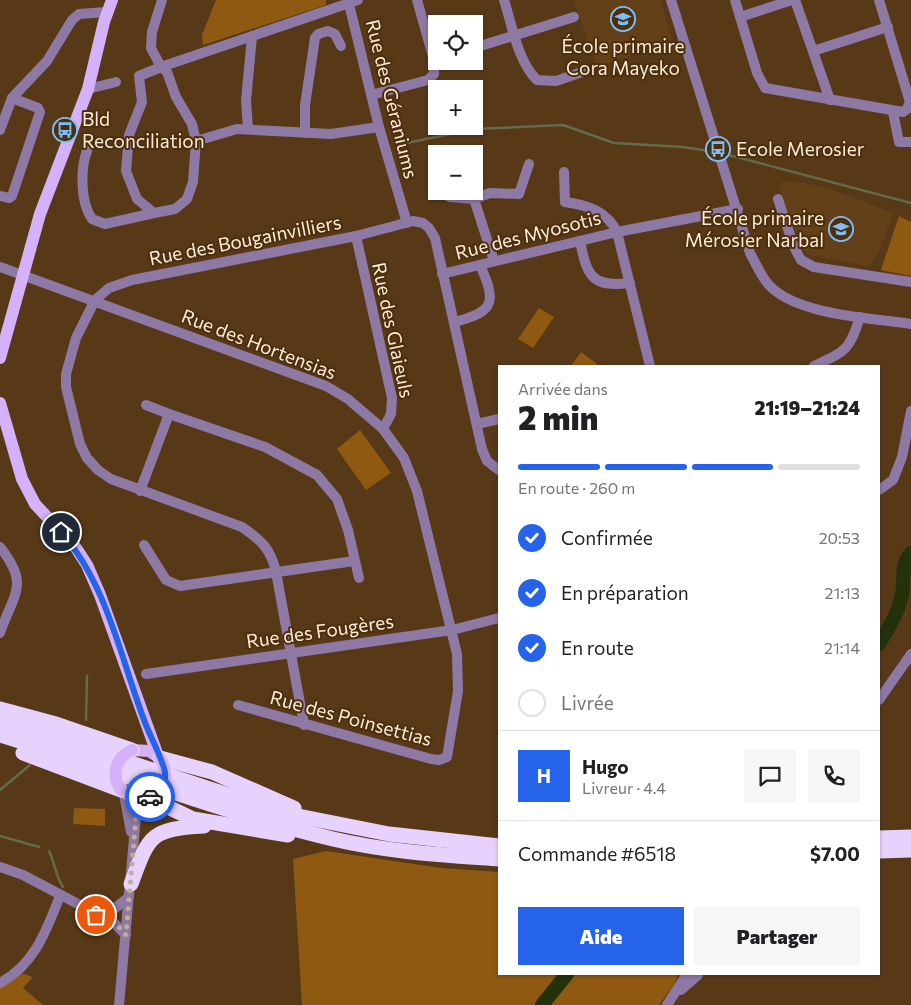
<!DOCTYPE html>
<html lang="fr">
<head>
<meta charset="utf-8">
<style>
  :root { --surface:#fff; --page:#f6f6f6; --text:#202124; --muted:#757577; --line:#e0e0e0; --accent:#2563eb }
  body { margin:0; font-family:Commissioner,sans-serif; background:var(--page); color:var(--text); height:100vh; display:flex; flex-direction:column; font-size:19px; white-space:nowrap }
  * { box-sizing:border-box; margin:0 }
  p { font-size:16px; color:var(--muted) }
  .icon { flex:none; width:28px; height:28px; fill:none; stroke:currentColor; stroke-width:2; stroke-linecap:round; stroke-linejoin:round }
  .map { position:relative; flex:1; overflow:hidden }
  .sheet { position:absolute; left:498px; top:365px; width:382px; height:610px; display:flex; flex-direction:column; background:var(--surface); border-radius:0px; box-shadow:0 1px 4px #0004 }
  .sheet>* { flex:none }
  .buttons { position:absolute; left:428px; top:15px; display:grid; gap:10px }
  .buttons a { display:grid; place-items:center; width:55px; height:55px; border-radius:0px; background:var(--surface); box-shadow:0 1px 4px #0004; font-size:25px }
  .pin { position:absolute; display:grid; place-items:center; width:42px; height:42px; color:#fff; margin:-21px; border:2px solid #fff; border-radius:50%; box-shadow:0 1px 5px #0007 }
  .courier { position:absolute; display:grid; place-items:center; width:50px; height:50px; margin:-25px; border:4px solid #2563eb; border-radius:50%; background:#fff; color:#222; box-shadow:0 1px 6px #0007 }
  .overview em { font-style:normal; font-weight:800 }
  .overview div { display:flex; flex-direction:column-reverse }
  .overview { display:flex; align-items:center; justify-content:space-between; height:85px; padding:0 20px }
  h1 { font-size:32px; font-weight:800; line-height:38px }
  .bar { display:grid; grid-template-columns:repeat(4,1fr); gap:8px 5px; align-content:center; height:60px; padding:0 20px }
  .bar i { height:6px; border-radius:4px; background:var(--line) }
  .bar .active { background:var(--accent) }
  .bar p { grid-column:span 4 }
  .line { display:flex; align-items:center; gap:12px; padding:0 20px; border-top:1px solid var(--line) }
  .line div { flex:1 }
  .round { display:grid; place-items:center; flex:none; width:52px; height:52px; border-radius:0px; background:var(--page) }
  ol { padding:0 20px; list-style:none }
  li { display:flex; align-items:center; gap:15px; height:55px }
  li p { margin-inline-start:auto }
  li .icon { padding:5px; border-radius:50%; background:var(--accent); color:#fff; stroke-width:4 }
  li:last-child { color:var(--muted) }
  li i { width:28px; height:28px; border:2px solid var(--line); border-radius:50% }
  .action { display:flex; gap:10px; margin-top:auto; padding:10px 20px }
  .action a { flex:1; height:58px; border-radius:0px; background:var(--accent); color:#fff; font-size:20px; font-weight:800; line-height:58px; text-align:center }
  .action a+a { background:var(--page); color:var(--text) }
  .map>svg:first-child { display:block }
  .built { fill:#634017 }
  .green { fill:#8f5912 }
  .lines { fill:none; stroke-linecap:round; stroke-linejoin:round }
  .stream { stroke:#656a4a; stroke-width:2.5 }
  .river { stroke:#24320c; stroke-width:14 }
  .minor { stroke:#8e78a4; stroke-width:10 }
  .major { stroke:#d5b1f9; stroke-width:12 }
  .highway { stroke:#e7d2fd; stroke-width:15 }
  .major-bridge { stroke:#d5b1f9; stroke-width:12 }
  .done { stroke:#c4ad95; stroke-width:5; stroke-dasharray:0 9 }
  .route { stroke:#2563eb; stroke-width:6 }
  .labels { text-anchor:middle; stroke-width:4; stroke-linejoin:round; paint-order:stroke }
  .poi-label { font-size:19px; fill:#feebd9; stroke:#4c2f0c; text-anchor:start }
  .street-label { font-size:19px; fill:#feebd9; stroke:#4c2f0c }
</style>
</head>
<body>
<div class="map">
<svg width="911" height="1005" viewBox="0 0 911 1005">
  <rect width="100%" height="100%" fill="#573918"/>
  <g class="built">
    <path d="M574,0H660L672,39L597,68Z"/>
    <path d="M782,182L804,183L831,189L893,213L879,252L868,266L808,255L800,245L779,186Z"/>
  </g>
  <g class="green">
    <path d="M216,0H326V5L203,45L202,35Z"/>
    <path d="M899,216L911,222V276L881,270Z"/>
    <path d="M539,308L554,317L533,348L518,339Z"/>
    <path d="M581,352L597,364L596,366H571Z"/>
    <path d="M360,430L391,473L366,490L337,449Z"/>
    <path d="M74,808L105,809V826L73,824Z"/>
    <path d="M326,851L441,868L499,872V974H679L673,986L659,1005H302L293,859Z"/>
    <path d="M21,973L33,977L23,988L43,1005H0V987Z"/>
  </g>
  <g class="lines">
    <g class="stream">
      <path d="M402,144L474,129L563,125L614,143L683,147L716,152"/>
      <path d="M721,153L911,203"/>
      <path d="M86,720L87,676"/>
      <path d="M0,790L30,765"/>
      <path d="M0,836L39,847"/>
      <path d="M49,851C55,863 55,875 63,887"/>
    </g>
    <g class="river">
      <path d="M879,644C888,629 899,612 902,594C905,580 900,565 911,553"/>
      <path d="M542,1005L567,974"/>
    </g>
    <g class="minor">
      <path d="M162,0L152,32L151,48L161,67L167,72L176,97L192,124L196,141L193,182L187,199L175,209L154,213L137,199L126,171L129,135L142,102L139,76L161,67L358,0"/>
      <path d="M348,0L379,127L407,223"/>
      <path d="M504,0C512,25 518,62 537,80L556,81L585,71"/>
      <path d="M671,0L750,253C756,264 761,276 769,285C796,315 872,318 911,324"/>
      <path d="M735,0L757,73L765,88L903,112L907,109L910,102L879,0"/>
      <path d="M795,0L830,100"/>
      <path d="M740,17L792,0"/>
      <path d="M474,48L574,17"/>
      <path d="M813,51L888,27"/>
      <path d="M88,89L116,82"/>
      <path d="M371,95L428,80L434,74V60L417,0"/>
      <path d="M893,112L899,142H911"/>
      <path d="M248,129L246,101L252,36"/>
      <path d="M0,130L12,98L47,61L72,20L79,14L106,12"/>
      <path d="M305,133V105L315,38L318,34L328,31L335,34L341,46"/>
      <path d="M196,141L237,129L331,134L379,127"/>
      <path d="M88,148C80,167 80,202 92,219L105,224L154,213"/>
      <path d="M564,172L565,202C587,205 607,211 617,232L650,366"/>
      <path d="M439,191L450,197L474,199L494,261"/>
      <path d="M0,196L9,198L12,196L40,112L38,108L12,98"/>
      <path d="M474,199L490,193L519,194L529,164"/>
      <path d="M778,199L794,247L801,260L814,267L911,282"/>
      <path d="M356,236L392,398L391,414L383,429"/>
      <path d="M580,241C587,275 591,288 630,283"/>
      <path d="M0,267L326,386L348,399L383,429L404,458L417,491L457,654L458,691L447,757L439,760L431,759L238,705"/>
      <path d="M442,274L617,232L738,209"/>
      <path d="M454,322C496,312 496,301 480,265"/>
      <path d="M814,366C846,351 849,351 860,317"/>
      <path d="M146,405L169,414"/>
      <path d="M477,424L499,419"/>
      <path d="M879,490L893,480L902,457L911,411"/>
      <path d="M140,491L169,414L265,447L317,475L337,499L348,530L359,578"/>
      <path d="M144,545L166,580L180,586L354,561"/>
      <path d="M0,547C30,585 14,592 0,633"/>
      <path d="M146,674L452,630L499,618"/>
      <path d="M879,700L911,654"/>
      <path d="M304,725L276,572C271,549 261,540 242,527L111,479L98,470L87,458L80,444L66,387V374L76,338L95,300L109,288L132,280L356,236L413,221L423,223L429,228L435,238L482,449L487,461L499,470"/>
      <path d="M124,794L131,832"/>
      <path d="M0,867L23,875L114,923L126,935"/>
      <path d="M92,912L114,909L129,897"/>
      <path d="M0,983C35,964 46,931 60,896"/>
      <path d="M681,990L698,975"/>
      <path d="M119,1005L136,816L146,799"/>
      <path d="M667,1005L687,974"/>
    </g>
    <g class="major">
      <path d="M0,358L40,214L88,89L104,22L112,0"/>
      <path d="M0,403L22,479L35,504L76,548L87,565L100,595L158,756"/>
      <path d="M132,750L149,751L160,758"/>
      <path d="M121,790L134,799L149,798"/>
    </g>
    <g class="highway">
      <path d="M0,709L56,724L132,750"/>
      <path d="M0,720L283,813L389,834L499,846"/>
      <path d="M0,735C111,769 220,812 333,839C387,852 444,855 499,859"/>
      <path d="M23,753L121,790"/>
      <path d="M160,758L212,772L294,808"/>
      <path d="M149,798L193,819L288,835"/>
      <path d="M879,838L911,837"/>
      <path d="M879,851L911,850"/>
      <path d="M131,884C149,835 150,829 204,826"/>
    </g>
    <g class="major-bridge">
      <path d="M121,790C111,775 115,758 132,750"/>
      <path d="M149,798C165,790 170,774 160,758"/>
    </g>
  </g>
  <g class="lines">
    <path class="done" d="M96,915L117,925L126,935L136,816L141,804L150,797"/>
    <path class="route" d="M61,532C107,584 120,656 144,720C148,732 165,764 165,773C166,784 160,793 150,797"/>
  </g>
  <defs>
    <symbol id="school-ring" viewBox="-11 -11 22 22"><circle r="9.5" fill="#4c2f0c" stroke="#7dbef9" stroke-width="1.5"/><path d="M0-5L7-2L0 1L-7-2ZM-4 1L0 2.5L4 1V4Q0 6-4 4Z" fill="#7dbef9"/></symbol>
    <symbol id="bus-ring" viewBox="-11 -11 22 22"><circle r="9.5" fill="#4c2f0c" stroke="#7dbef9" stroke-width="1.5"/><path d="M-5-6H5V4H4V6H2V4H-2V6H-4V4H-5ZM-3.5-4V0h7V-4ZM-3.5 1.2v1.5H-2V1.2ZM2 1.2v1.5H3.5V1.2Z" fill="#7dbef9"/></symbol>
  </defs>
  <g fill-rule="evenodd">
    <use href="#school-ring" x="609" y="5" width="28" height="28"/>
    <use href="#bus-ring" x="51" y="116" width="28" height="28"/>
    <use href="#bus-ring" x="704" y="135" width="28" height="28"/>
    <use href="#school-ring" x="827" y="215" width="28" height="28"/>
  </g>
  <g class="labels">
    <g class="poi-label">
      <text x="623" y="53" text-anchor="middle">École primaire<tspan x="623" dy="22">Cora Mayeko</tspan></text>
      <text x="82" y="126">Bld<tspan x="82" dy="22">Reconciliation</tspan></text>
      <text x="736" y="156">Ecole Merosier</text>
      <text x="824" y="225" text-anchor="end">École primaire<tspan x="824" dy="22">Mérosier Narbal</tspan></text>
    </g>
    <g class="street-label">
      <text transform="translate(392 99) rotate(76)" y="7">Rue des Géraniums</text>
      <text transform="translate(528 235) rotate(-14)" y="7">Rue des Myosotis</text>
      <text transform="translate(245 240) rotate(-11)" y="7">Rue des Bougainvilliers</text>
      <text transform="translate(393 330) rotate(78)" y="7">Rue des Glaieuls</text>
      <text transform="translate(259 344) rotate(21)" y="7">Rue des Hortensias</text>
      <text transform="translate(320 631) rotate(-8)" y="7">Rue des Fougères</text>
      <text transform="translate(351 718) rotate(15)" y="7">Rue des Poinsettias</text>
    </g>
  </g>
</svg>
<div class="buttons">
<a><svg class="icon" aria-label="locate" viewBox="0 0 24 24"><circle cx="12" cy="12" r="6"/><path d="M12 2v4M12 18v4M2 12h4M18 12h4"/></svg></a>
<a>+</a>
<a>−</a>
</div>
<div class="pin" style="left:96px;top:915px;background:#ea580c"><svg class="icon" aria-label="bag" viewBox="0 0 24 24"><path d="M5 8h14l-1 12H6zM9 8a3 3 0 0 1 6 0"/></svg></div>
<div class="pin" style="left:61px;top:532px;background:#1f2937"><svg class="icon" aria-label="home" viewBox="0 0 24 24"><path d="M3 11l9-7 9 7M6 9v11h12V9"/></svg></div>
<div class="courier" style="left:150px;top:797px"><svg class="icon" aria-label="car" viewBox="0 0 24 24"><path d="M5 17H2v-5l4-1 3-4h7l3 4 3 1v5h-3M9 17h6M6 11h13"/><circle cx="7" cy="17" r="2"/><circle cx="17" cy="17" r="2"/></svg></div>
<section class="sheet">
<div class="overview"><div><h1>2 min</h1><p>Arrivée dans</p></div><em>21:19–21:24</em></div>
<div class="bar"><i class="active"></i><i class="active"></i><i class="active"></i><i></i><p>En route · 260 m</p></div>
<ol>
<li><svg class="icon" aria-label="check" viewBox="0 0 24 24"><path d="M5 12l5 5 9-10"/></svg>Confirmée<p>20:53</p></li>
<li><svg class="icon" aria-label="check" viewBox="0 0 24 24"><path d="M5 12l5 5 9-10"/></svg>En préparation<p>21:13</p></li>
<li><svg class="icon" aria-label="check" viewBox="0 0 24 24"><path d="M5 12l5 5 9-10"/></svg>En route<p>21:14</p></li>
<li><i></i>Livrée</li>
</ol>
<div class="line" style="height:90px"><b class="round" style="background:var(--accent);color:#fff">H</b><div><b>Hugo</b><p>Livreur · 4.4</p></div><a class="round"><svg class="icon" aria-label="chat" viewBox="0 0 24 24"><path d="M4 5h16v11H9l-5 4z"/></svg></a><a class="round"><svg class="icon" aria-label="phone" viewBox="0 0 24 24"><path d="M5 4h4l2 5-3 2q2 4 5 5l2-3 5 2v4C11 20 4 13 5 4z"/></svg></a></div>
<div class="line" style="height:65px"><div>Commande #6518</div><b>$7.00</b></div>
<div class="action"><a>Aide</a><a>Partager</a></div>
</section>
</div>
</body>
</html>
